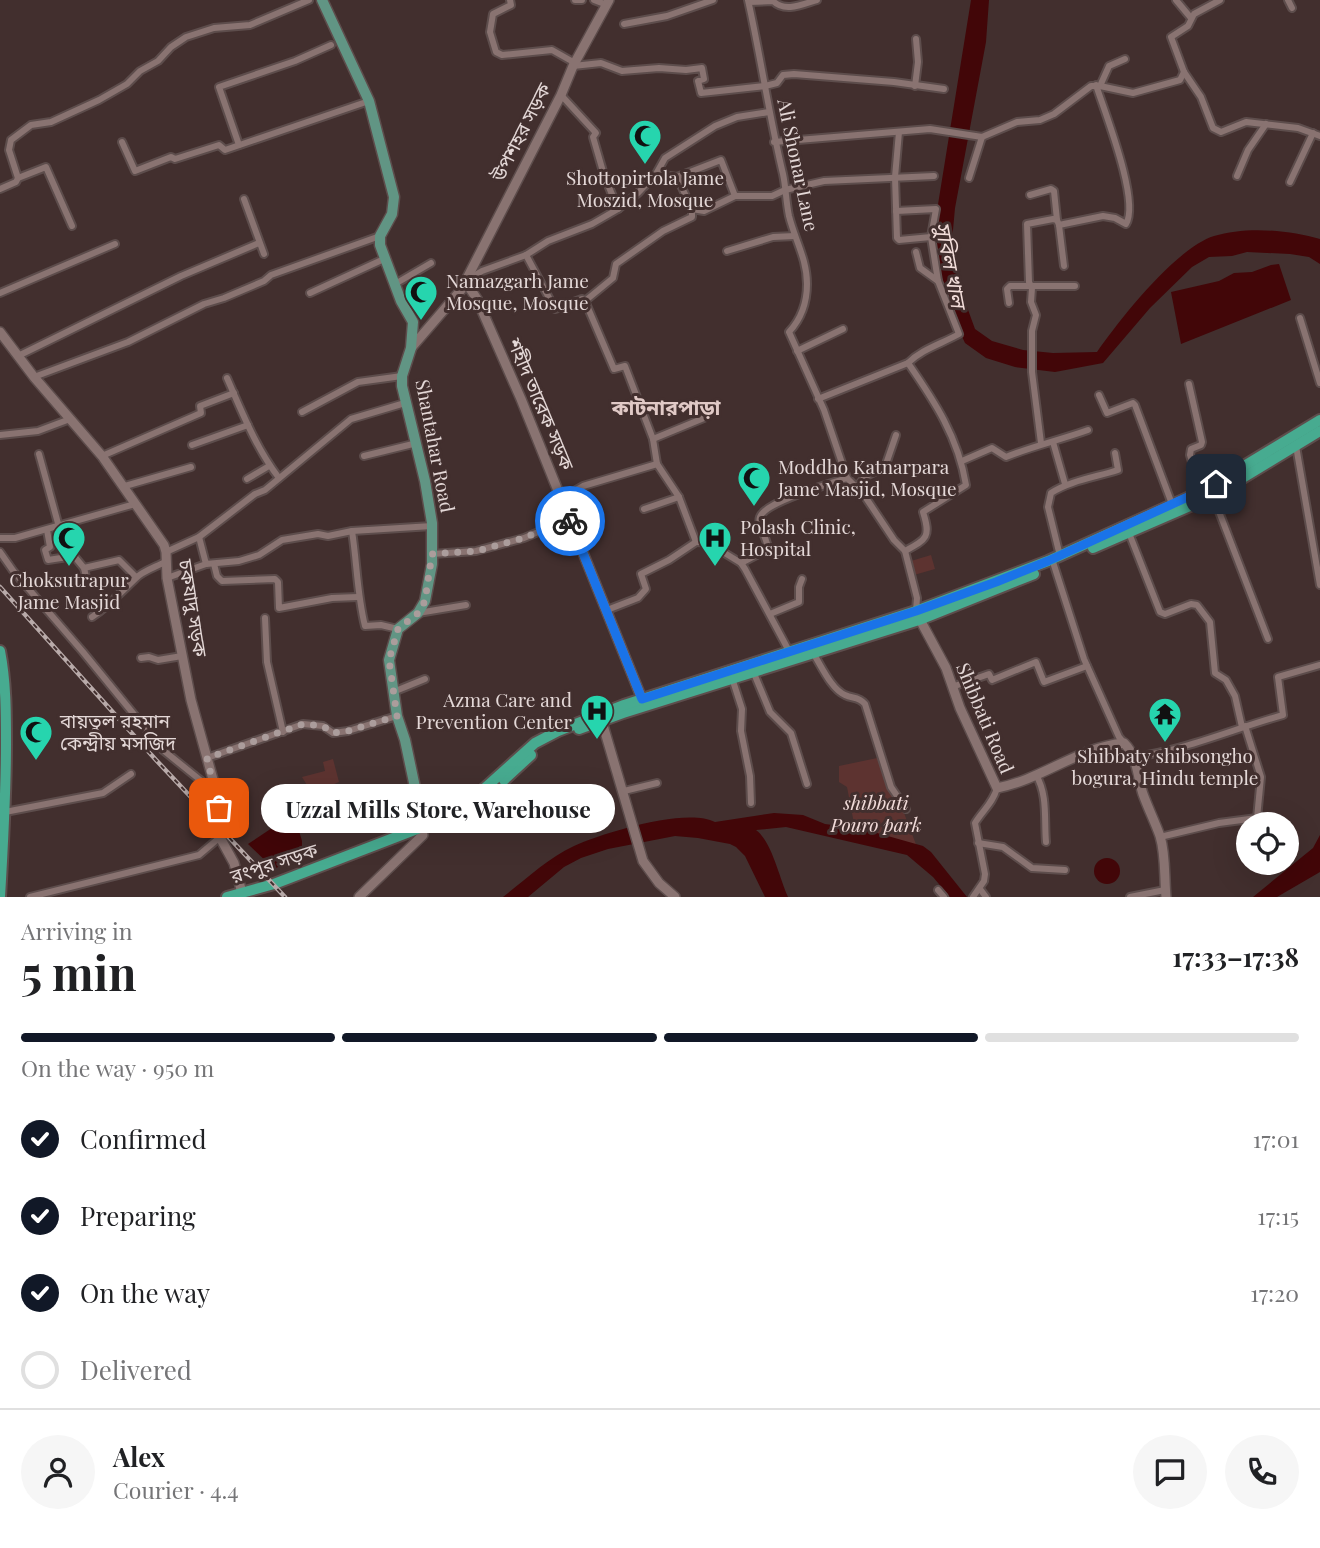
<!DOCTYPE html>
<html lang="en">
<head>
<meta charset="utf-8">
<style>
  :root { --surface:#fff; --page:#f6f6f6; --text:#202124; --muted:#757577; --line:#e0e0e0; --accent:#111827 }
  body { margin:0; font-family:"Playfair Display","Noto Sans Bengali",serif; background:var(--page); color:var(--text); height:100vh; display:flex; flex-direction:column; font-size:26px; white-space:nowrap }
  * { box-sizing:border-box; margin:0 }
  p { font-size:23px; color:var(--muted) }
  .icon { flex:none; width:38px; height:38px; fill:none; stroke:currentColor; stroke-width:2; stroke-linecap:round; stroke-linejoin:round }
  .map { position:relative; height:897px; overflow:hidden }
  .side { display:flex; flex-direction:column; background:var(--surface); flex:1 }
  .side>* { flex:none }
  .buttons { position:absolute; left:1236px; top:812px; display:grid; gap:14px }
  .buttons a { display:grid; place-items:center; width:63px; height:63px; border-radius:50%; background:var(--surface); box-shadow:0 7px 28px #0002; font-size:35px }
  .pin { position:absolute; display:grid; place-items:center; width:60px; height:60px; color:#fff; margin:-30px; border-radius:14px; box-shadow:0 4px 10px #0006 }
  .courier { position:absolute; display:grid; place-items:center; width:70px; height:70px; margin:-35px; border:5px solid #1a73e8; border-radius:50%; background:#fff; color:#222; box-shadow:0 2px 9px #0007 }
  .bubble { position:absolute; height:49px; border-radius:24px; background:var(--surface); box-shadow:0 7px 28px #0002; font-size:23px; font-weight:700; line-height:49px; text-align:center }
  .summary em { font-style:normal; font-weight:700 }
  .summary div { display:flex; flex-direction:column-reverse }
  .summary { display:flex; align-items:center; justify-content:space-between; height:119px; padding:0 21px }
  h1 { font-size:46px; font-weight:700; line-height:52px }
  .bar { display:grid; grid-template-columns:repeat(4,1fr); gap:10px 7px; align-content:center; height:84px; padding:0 21px }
  .bar i { height:9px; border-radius:5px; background:var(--line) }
  .bar .on { background:var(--accent) }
  .bar p { grid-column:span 4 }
  .line { display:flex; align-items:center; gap:18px; padding:0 21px; border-top:2px solid var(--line) }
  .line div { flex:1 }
  .round { display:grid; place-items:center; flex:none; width:74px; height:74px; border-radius:37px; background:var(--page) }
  ol { padding:0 21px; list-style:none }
  li { display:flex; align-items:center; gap:21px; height:77px }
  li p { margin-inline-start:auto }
  li .icon { padding:7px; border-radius:50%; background:var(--accent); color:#fff; stroke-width:4 }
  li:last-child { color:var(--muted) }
  li i { width:38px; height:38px; border:4px solid var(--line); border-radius:50% }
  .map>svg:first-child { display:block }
  .green { fill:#5d3330 }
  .water { fill:#420608 }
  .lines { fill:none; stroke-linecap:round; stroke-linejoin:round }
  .street-casing { stroke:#5d4d4c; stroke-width:10 }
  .secondary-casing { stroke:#5d4d4c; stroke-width:12 }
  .primary-casing { stroke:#5d4d4c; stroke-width:13 }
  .highway-casing { stroke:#5d4d4c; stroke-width:14 }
  .street { stroke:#897371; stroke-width:6 }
  .secondary { stroke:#897371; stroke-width:9 }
  .primary { stroke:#619584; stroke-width:10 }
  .highway { stroke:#47ab90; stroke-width:10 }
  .rail-casing { stroke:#b8aaa9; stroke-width:4.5 }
  .rail { stroke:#422f2e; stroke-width:2; stroke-dasharray:5; stroke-linecap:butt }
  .done { stroke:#ab9d9c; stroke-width:7; stroke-dasharray:0 12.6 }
  .route { stroke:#1a73e8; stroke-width:9 }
  .labels { text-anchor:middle; stroke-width:6; stroke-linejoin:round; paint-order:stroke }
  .street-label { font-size:19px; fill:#e4d8d7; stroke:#422f2e }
  .poi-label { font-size:19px; fill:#e4d8d7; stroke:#422f2e; text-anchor:start }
  .park-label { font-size:19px; font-style:italic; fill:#f1dbd9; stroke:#422f2e }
  .water-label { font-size:21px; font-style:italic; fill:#f3dedb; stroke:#422f2e }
  .neighbourhood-label { font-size:21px; font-weight:bold; fill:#e0c9c6; stroke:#422f2e }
</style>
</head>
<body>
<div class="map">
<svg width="1320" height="897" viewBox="0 0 1320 897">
  <rect width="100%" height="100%" fill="#422f2e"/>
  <g class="green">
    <path d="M931,555L935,569L914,575L911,561Z"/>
    <path d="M882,757L893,795L904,813L917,847L856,834L847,787L839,782V766Z"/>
    <path d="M333,759L339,782L332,785V790L313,795L302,777L325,771L323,762Z"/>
  </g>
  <g class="water">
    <path d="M971,0H989L986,42L955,208L951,252L959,285L975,329L992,341L1023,350L1053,353L1097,352C1120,319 1176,248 1214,236C1246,226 1289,230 1320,239V264L1309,257L1290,254L1247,252L1232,256L1209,257L1192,267L1150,308L1103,363L1055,372L1015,367L986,358L965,343L947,304L938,264L935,223Z"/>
    <path d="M1279,264L1291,300L1181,344L1171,292L1219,281L1234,273L1252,272L1271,265Z"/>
    <path d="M774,813L803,815L825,824L863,829L923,846L931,852L967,897H950L933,877L907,855L786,827L756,830C772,842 779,877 788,897H765L745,856L736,847L730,844L698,838L675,836L608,849L581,858L564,867L528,897H503C525,880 548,858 574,846C603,833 686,807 715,822Z"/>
    <path d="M284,820L297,824L302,841V856L274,869L248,844Z"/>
    <path d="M1320,835V872L1277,897H1253L1313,848Z"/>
    <circle cx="1107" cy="871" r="13"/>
  </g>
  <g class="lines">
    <defs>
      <g id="street">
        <path d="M510,0L511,5L493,14L490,32L496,52L502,55L552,50L575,63"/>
        <path d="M575,0H582"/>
        <path d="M594,0L607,5"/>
        <path d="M748,0C761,58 769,116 783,174C786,188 786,202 789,216C795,240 807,259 807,284C807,303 802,318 789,332L824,410L847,478L864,495L894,540L905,551L917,598L916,611"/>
        <path d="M1176,0L1191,18"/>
        <path d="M1220,0L1194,14L1188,26L1171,37L1184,72L1201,97L1213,128L1221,132L1246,122L1298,128L1320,136"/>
        <path d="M1288,0L1292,8"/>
        <path d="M749,2L773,1C785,13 803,4 817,0"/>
        <path d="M624,24L667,16L713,0"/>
        <path d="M573,66L601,63L622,71L659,68L686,70L702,68L704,79L698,81L701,93L765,86L777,83L783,75L794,74L894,82L944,89"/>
        <path d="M915,86L918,62L916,39"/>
        <path d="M1100,86L1109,66L1125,59"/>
        <path d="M561,95L596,133L593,137L604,175L618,209"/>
        <path d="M899,132L895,177L897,238L899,240L931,237"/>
        <path d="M122,142L135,171L171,157L175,159L219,145L225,150L369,101"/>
        <path d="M774,142L930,129L982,137L1017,122L1040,120L1054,114L1091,86H1100L1133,93L1180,80L1184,72"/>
        <path d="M239,145L219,87L295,61L331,45"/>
        <path d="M656,174L665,158L715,126L737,117L769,112"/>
        <path d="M1237,176L1248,150L1266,124"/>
        <path d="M677,177L721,160L735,196"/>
        <path d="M18,178L46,167L72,226"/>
        <path d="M969,178L982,137"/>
        <path d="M1290,182L1313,133"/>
        <path d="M0,189L16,182L18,178L9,150L11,140L31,125L51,122L99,100L127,84L140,71L158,61L171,47L186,37L214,28L250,25L309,0"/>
        <path d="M1030,195L1051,189L1054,191L1057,220"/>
        <path d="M244,199L264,254"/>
        <path d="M1059,225L1103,216L1115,218L1126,224C1140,201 1105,113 1096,85"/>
        <path d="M1059,225L1064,266"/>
        <path d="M727,251L773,237L795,236"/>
        <path d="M916,252L920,268L938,281"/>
        <path d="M526,255L555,309L582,299L585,301L614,369L625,366L653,439L657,464"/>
        <path d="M467,280L482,271L526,255L548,241L592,224L618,209L638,193L656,174L677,177L692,209L704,211L735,196H772L785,190L824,181L934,176"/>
        <path d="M395,284L431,263"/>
        <path d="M0,293L115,244"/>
        <path d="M310,293L384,259"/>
        <path d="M585,301L613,278L616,264L663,231L692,217V209"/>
        <path d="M1009,303L1007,289L1010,286H1075"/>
        <path d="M1300,318L1320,383"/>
        <path d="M797,351L843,329"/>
        <path d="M18,356L181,276L259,243"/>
        <path d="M34,377L128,342L204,304L224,298L264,281L271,275L380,236"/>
        <path d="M227,378C242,412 256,448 279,478"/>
        <path d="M1189,384L1202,442L1201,445L1191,449L1190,455L1201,492"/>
        <path d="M1099,395L1107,413L1133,403L1135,405L1172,504"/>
        <path d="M818,399L908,363C922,349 941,344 959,334L938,281L931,237L936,209L896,211"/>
        <path d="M302,412L358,382L402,376"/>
        <path d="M0,435L38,431L70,419"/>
        <path d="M653,439L704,418"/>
        <path d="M1053,442L1065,484"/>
        <path d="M1041,443L1032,372V331L1036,315L1031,302L1032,288L1029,282L1027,224L1053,219L1057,220L1059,225"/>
        <path d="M192,445L248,425"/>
        <path d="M1296,446L1320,585"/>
        <path d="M39,454L59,527"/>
        <path d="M102,456L201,413L200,406L234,393"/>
        <path d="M364,456L417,443"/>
        <path d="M962,461L992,448L1006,457C1033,446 1060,440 1088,430"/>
        <path d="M657,464L679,497L696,542L715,543L723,552L741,563L745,569L789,651"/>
        <path d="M247,479L269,466"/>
        <path d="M125,486L191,467"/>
        <path d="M857,487L866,476L885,467L896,435"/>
        <path d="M1213,496L1268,639"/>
        <path d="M562,498L583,486L657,464"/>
        <path d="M644,509L679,497"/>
        <path d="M47,530L50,547L45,550L48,560L74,556L84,568L86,577"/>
        <path d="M352,531C357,563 357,594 365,626L381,625L398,629"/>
        <path d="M1129,533L1160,612L1165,614L1191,604L1197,605L1210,622L1215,673L1226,680L1235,696L1242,727"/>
        <path d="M199,537L206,564L239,561L259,555L282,540L318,534L328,536L352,531L432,526"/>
        <path d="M0,538H15L135,504"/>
        <path d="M905,551C927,539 931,537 923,512L966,485C958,437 935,402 908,363"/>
        <path d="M0,552L14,572L83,652L163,750L215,792"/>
        <path d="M166,552L199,537L255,494L265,490L351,419L405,403"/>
        <path d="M432,554L476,551L524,538L569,519"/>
        <path d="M1060,556L1048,507L1051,493C1069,481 1096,477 1118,470L1115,453"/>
        <path d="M1052,559L1084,659L1119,737L1124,743"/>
        <path d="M741,563L768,549C768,540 757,525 760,517C766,501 830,484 847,478"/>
        <path d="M214,564L217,576L222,581L275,579L278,582L279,608L332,598L358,597"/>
        <path d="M84,568L119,560L136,577"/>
        <path d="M167,578L206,564"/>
        <path d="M607,610L638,598L646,589L641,574L669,560L696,542"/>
        <path d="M418,613L466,605"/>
        <path d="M770,614L799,602V587L802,579"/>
        <path d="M92,617C109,606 120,593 135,579C142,571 156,567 165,562"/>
        <path d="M265,618L267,662L283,732"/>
        <path d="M813,653C821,665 831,689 845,695C853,699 858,696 865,704L891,787L906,809"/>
        <path d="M141,658L149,657L158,660L182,656"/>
        <path d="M753,671L770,712L791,733L807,784"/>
        <path d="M732,678L742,709L741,731L750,776L751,803"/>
        <path d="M952,687L989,674L992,680L1036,662L1044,682L1087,666"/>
        <path d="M393,692L425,679"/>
        <path d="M1245,726L1261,777L1257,818L1258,824"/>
        <path d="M1135,757C1186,750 1233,729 1283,715L1278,677L1320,665"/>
        <path d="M207,758L303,724L323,726L333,733L348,731L397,716"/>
        <path d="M1036,775C1048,795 1044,820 1046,842"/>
        <path d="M624,791L657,783"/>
        <path d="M5,812L103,793L131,774"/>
        <path d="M1160,837L1219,823L1257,818"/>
        <path d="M978,843L1003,847L1032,868L1065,870"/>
        <path d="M980,889L986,897"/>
        <path d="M938,890L944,897"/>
        <path d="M30,897L199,855L219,838"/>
        <path d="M973,897L984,881L985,874L975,823C983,810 993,803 997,788"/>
        <path d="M1130,897L1165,890"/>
      </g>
      <g id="secondary">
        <path d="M465,281L477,299L521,399L642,699"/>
        <path d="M0,332L34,377L102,456L164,545L166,552L167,578L191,700L217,794V832L234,863L242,893"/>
        <path d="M411,348L461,290L561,95L573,66L609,0"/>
        <path d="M918,616L946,668L960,708L997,788C1041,780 1079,747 1124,743C1138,757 1137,776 1143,794C1148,808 1155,822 1160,836C1166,856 1164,876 1166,897"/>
        <path d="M600,715L643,861L659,883L675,897"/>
        <path d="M359,897L423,835"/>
      </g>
      <path id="primary" d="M322,0L369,101L394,197L392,214L380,236V245L401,301L413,322L411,348L402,376V386L425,481L432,523V564L425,601L418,613L398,629L389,660L397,716L405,740L416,792L421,828"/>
      <g id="highway">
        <path d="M1093,548L1213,496L1320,431"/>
        <path d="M0,651C6,682 6,712 6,744C6,795 3,846 0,897"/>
        <path d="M579,729L623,713L919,620L1034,574"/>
        <path d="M504,780L531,755"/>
        <path d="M227,897L274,884L443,819L466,805L535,743L558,731L624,705L916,611L1048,561L1201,492L1320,420"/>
      </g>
    </defs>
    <use href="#street" class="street-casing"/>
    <use href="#secondary" class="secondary-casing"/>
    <use href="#primary" class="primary-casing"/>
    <use href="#highway" class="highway-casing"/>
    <use href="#street" class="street"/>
    <use href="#secondary" class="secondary"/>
    <use href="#primary" class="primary"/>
    <use href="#highway" class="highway"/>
    <defs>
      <path id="rail" d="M0,587L156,760L285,897"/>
    </defs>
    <use href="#rail" class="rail-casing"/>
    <use href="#rail" class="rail"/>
  </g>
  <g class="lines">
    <path class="done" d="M219,808L207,758L303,724L323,726L333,733L348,731L397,716L389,660L398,629L418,613L425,601L432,554L477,551L524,538L569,519L570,521"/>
    <path class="route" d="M570,521L642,699L916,611L996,582L1048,561L1216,484"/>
  </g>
  <defs>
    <symbol id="mosque-pin" viewBox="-11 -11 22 30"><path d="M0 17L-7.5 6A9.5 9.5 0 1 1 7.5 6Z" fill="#26d5ae" stroke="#422f2e"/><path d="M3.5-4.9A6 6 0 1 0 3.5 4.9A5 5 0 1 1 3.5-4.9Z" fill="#111"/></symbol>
    <symbol id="hospital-pin" viewBox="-11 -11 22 30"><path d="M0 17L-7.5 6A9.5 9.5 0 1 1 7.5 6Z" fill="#26d5ae" stroke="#422f2e"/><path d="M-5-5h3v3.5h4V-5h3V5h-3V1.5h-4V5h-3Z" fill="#111"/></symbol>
    <symbol id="temple-pin" viewBox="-11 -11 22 30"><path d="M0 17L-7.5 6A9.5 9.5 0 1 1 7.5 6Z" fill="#26d5ae" stroke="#422f2e"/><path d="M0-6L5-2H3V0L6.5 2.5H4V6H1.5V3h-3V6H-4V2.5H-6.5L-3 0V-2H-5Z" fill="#111"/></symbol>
  </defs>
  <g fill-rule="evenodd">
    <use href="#mosque-pin" x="626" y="117" width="38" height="52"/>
    <use href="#mosque-pin" x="402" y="273" width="38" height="52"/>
    <use href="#mosque-pin" x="735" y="459" width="38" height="52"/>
    <use href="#mosque-pin" x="50" y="519" width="38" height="52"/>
    <use href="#hospital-pin" x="696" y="519" width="38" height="52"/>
    <use href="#hospital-pin" x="578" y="692" width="38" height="52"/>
    <use href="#temple-pin" x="1146" y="695" width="38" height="52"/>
    <use href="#mosque-pin" x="17" y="713" width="38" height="52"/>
  </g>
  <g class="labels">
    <g class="street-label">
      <text transform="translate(521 132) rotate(-63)" y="7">উপশহর সড়ক</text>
      <text transform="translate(798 165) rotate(78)" y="7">Ali Shonar Lane</text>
      <text transform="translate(541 404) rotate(67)" y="7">শহীদ তারেক সড়ক</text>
      <text transform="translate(435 446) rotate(79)" y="7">Shantahar Road</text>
      <text transform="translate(193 608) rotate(81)" y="7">চকযাদু সড়ক</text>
      <text transform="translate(985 718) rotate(67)" y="7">Shibbati Road</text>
      <text transform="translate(274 863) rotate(-18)" y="7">রংপুর সড়ক</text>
    </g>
    <g class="poi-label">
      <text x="645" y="185" text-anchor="middle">Shottopirtola Jame<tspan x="645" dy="22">Moszid, Mosque</tspan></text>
      <text x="446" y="288">Namazgarh Jame<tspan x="446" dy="22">Mosque, Mosque</tspan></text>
      <text x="778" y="474">Moddho Katnarpara<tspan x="778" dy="22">Jame Masjid, Mosque</tspan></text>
      <text x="740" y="534">Polash Clinic,<tspan x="740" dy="22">Hospital</tspan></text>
      <text x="69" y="587" text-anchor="middle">Choksutrapur<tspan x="69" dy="22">Jame Masjid</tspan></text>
      <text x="572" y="707" text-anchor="end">Azma Care and<tspan x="572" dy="22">Prevention Center</tspan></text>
      <text x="60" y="728">বায়তুল রহমান<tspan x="60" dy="22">কেন্দ্রীয় মসজিদ</tspan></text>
      <text x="1165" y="763" text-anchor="middle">Shibbaty shibsongho<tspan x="1165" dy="22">bogura, Hindu temple</tspan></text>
    </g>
    <g class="park-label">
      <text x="876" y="810">shibbati<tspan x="876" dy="22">Pouro park</tspan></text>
    </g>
    <g class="water-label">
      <text transform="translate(950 265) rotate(79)" y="7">সুবিল খাল</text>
    </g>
    <g class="neighbourhood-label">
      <text x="666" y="415">কাটনারপাড়া</text>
    </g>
  </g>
</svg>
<div class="buttons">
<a><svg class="icon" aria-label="locate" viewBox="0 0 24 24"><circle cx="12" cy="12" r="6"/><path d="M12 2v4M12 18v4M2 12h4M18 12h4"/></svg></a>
</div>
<div class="pin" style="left:219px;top:808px;background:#ea580c"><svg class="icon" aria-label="bag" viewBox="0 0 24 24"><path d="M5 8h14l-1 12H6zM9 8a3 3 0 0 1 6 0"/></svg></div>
<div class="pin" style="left:1216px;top:484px;background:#1f2937"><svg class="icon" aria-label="home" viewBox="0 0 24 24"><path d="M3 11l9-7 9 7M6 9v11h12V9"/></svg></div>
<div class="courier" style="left:570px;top:521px"><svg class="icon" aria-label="bike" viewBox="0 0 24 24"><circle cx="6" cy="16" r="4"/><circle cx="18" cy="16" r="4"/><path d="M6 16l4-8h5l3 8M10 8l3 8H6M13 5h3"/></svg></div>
<div class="bubble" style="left:261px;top:784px;width:354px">Uzzal Mills Store, Warehouse</div>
</div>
<section class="side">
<div class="summary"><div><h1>5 min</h1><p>Arriving in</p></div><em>17:33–17:38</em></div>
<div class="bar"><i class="on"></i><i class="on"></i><i class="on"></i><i></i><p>On the way · 950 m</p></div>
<ol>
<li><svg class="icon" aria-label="check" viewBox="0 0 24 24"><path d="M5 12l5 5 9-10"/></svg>Confirmed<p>17:01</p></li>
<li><svg class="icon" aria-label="check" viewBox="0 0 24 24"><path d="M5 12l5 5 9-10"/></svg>Preparing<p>17:15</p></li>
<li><svg class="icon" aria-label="check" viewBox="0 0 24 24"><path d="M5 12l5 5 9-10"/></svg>On the way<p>17:20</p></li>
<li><i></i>Delivered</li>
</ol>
<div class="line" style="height:126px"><a class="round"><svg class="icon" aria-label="person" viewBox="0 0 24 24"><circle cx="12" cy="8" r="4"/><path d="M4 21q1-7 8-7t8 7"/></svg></a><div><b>Alex</b><p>Courier · 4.4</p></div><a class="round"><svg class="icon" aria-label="chat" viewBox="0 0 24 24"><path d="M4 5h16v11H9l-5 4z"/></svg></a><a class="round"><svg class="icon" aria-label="phone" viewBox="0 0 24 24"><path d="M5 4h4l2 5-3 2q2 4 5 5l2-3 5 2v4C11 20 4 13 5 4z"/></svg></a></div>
</section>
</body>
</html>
